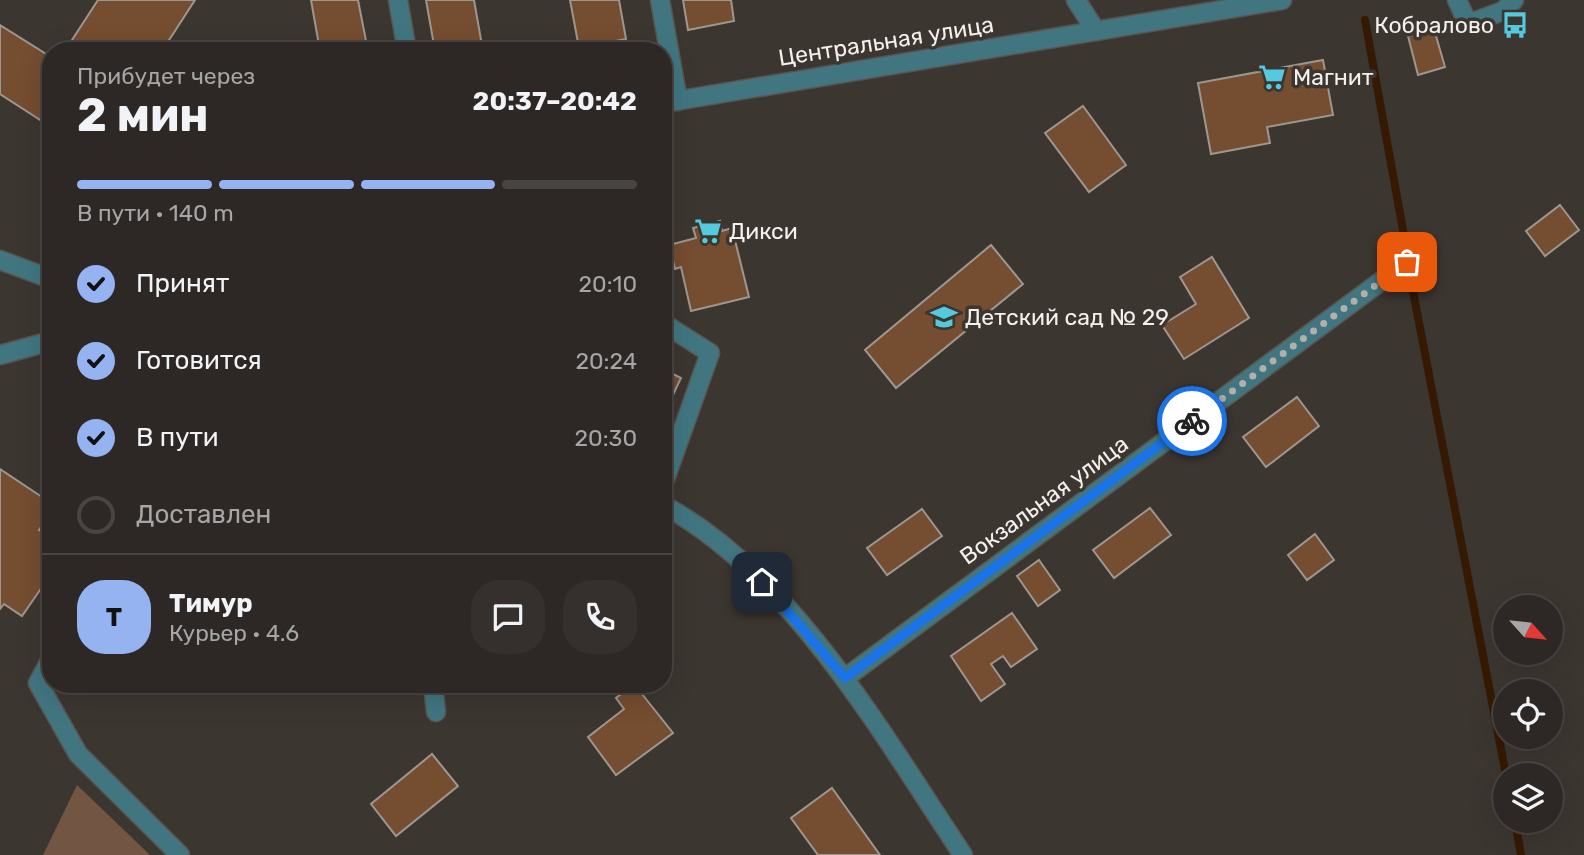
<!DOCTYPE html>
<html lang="ru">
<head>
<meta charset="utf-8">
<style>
  :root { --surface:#2d2825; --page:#35302d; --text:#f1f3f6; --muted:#a7a6a7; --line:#484442; --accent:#95b2f1 }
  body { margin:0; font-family:Rubik,sans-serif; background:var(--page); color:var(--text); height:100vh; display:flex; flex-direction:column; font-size:26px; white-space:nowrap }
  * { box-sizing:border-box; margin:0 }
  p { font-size:23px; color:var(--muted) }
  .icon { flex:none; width:38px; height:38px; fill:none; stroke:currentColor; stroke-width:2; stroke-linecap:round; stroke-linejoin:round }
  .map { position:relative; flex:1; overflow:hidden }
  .details { position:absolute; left:42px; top:42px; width:630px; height:651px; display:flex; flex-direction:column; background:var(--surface); border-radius:28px; box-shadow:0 7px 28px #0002,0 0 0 2px var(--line) }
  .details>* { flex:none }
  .needle { width:46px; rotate:117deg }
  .buttons { position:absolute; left:1493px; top:595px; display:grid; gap:14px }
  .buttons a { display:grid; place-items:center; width:70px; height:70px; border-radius:50%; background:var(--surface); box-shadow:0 7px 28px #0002,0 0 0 2px var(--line); font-size:35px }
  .pin { position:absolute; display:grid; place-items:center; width:60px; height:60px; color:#fff; margin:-30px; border-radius:14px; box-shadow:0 4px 10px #0006 }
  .courier { position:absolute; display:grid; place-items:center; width:70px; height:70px; margin:-35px; border:5px solid #1a73e8; border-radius:50%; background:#fff; color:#222; box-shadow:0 2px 9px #0007 }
  .summary em { font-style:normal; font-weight:700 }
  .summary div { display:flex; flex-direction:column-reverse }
  .summary { display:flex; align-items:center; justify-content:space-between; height:119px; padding:0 35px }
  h1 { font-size:46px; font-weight:700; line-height:52px }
  .bar { display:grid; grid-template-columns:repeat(4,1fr); gap:10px 7px; align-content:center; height:84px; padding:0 35px }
  .bar i { height:9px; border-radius:5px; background:var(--line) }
  .bar .current { background:var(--accent) }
  .bar p { grid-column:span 4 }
  .line { display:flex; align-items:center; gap:18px; padding:0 35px; border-top:2px solid var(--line) }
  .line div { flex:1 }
  .round { display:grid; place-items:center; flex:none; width:74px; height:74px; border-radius:28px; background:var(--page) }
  ol { padding:0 35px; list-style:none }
  li { display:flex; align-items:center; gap:21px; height:77px }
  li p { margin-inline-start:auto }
  li .icon { padding:7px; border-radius:50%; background:var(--accent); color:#111; stroke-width:4 }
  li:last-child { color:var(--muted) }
  li i { width:38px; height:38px; border:4px solid var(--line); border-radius:50% }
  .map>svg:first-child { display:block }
  .green { fill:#725643 }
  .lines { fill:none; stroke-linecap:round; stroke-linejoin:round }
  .stream { stroke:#351903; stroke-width:8 }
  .building { fill:#754d30; stroke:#9e9690; stroke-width:2 }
  .minor-casing { stroke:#59544f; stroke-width:21 }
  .minor { stroke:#417680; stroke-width:18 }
  .done { stroke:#b4afab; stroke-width:7; stroke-dasharray:0 12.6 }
  .route { stroke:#1a73e8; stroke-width:9 }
  .labels { text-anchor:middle; stroke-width:7; stroke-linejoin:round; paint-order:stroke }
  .poi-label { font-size:23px; fill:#f4f0ed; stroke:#3c3631; text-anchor:start }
  .street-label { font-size:23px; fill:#f4f0ed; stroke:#3c3631 }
</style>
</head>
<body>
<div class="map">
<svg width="1584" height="855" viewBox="0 0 1584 855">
  <rect width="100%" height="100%" fill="#3c3631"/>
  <path class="green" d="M77,785L150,855H43Z"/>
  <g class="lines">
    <g class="stream">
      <path d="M1365,20L1405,241"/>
      <path d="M1411,281L1506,775"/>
      <path d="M1515,821L1521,855"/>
    </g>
  </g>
  <g class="building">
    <path d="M98,0H195L162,51H88L72,40Z"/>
    <path d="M311,0H358L368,51H320Z"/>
    <path d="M426,0H474L483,51H435Z"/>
    <path d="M570,0H619L626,39L579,48Z"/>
    <path d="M683,0H731L734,21L688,30Z"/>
    <path d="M0,25L51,57V127L0,94Z"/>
    <path d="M1434,29L1445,67L1418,75L1408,36Z"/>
    <path d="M1323,60L1333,115L1267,127L1270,143L1211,154L1198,83Z"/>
    <path d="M1083,106L1126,165L1089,192L1045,133Z"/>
    <path d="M1560,205L1579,230L1545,256L1526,231Z"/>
    <path d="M720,221L722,231L732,228L749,297L691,311L681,267L675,269L669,245L696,238L693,228Z"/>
    <path d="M991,245L1023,284L896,388L865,350Z"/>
    <path d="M1212,257L1249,318L1184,359L1162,325L1196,304L1180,277Z"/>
    <path d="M663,369L681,378L663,416Z"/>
    <path d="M1297,397L1319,426L1266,467L1243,437Z"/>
    <path d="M0,469L51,503V512L39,530L51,538V574L22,616L4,604L0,609Z"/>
    <path d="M1150,508L1171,535L1114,578L1093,550Z"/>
    <path d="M922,509L942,536L887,575L867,548Z"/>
    <path d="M1315,534L1334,560L1307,580L1288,555Z"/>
    <path d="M1039,560L1060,590L1038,606L1017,576Z"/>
    <path d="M1012,613L1037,649L1011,667L1003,656L991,664L1005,684L981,701L951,656Z"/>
    <path d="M634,684L673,733L616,775L588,737L624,709L616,698Z"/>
    <path d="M432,754L458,786L396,836L371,804Z"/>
    <path d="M832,788L880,855H818L791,818Z"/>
  </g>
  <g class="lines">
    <defs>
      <g id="minor">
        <path d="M398,0L407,51"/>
        <path d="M660,0L678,101"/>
        <path d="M1076,0L1096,31"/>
        <path d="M1457,0L1468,24L1503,11L1514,0"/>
        <path d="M663,103L1282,0"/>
        <path d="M0,260L51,279"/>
        <path d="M663,323L710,353L663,485"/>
        <path d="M0,355L51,341"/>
        <path d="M663,505C791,573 884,737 963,855"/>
        <path d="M51,659L38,683L78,754L180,855"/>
        <path d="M845,678L1407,262"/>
        <path d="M433,684L436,712"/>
      </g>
    </defs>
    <use href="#minor" class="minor-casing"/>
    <use href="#minor" class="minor"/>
  </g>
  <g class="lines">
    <path class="done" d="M1192,421L1407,262"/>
    <path class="route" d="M762,582L845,678L1192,421"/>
  </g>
  <defs>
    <symbol id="bus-bare" viewBox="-9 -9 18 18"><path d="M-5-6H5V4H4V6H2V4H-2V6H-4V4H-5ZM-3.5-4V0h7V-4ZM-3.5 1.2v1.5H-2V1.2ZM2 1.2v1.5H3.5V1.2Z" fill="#54cade" stroke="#3c3631" stroke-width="2.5" paint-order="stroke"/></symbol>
    <symbol id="supermarket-bare" viewBox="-9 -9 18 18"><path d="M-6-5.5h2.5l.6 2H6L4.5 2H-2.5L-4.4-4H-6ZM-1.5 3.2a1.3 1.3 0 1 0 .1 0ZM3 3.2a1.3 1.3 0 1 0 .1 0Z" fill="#54cade" stroke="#3c3631" stroke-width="2.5" paint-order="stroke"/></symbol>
    <symbol id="school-bare" viewBox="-9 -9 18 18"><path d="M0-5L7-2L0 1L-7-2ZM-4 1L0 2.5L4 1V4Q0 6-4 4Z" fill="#54cade" stroke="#3c3631" stroke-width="2.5" paint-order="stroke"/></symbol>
  </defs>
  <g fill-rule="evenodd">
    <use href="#bus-bare" x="1496" y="6" width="38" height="38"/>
    <use href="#supermarket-bare" x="1253" y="58" width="38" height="38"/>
    <use href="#supermarket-bare" x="689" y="212" width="38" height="38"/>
    <use href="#school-bare" x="925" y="298" width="38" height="38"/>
  </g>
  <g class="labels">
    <g class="poi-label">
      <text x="1494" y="33" text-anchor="end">Кобралово</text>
      <text x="1293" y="85">Магнит</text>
      <text x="729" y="239">Дикси</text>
      <text x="965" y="325">Детский сад № 29</text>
    </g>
    <g class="street-label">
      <text transform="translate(886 41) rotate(-9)" y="8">Центральная улица</text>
      <text transform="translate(1044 500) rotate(-36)" y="8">Вокзальная улица</text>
    </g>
  </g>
</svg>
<div class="buttons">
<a><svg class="needle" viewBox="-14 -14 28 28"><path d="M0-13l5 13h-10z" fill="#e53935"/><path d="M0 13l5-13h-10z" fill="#a7a6a7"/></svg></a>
<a><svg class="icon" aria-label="locate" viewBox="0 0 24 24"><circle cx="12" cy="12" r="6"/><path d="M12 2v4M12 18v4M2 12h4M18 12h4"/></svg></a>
<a><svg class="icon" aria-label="layers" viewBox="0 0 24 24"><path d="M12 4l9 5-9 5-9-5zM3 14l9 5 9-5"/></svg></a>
</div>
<div class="pin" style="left:1407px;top:262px;background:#ea580c"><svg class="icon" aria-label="bag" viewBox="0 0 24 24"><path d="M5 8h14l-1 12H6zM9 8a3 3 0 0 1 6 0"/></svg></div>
<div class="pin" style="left:762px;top:582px;background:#1f2937"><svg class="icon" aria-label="home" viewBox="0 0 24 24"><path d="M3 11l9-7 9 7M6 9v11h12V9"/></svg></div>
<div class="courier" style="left:1192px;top:421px"><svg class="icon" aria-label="bike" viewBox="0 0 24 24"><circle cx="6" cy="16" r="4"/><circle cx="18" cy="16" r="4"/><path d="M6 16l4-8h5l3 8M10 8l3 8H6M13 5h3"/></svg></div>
<section class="details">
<div class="summary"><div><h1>2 мин</h1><p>Прибудет через</p></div><em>20:37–20:42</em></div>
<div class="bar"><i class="current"></i><i class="current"></i><i class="current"></i><i></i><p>В пути · 140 m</p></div>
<ol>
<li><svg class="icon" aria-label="check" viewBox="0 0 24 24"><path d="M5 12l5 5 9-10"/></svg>Принят<p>20:10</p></li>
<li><svg class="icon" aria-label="check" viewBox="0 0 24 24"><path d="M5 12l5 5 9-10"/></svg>Готовится<p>20:24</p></li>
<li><svg class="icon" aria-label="check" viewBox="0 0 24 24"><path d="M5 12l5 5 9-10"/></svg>В пути<p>20:30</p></li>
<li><i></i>Доставлен</li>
</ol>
<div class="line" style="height:126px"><b class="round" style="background:var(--accent);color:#111">Т</b><div><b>Тимур</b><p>Курьер · 4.6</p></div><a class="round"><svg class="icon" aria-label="chat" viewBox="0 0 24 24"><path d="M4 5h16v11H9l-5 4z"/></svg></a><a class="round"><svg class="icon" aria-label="phone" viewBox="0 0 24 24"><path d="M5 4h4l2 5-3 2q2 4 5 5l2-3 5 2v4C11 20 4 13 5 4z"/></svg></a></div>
</section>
</div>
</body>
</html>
